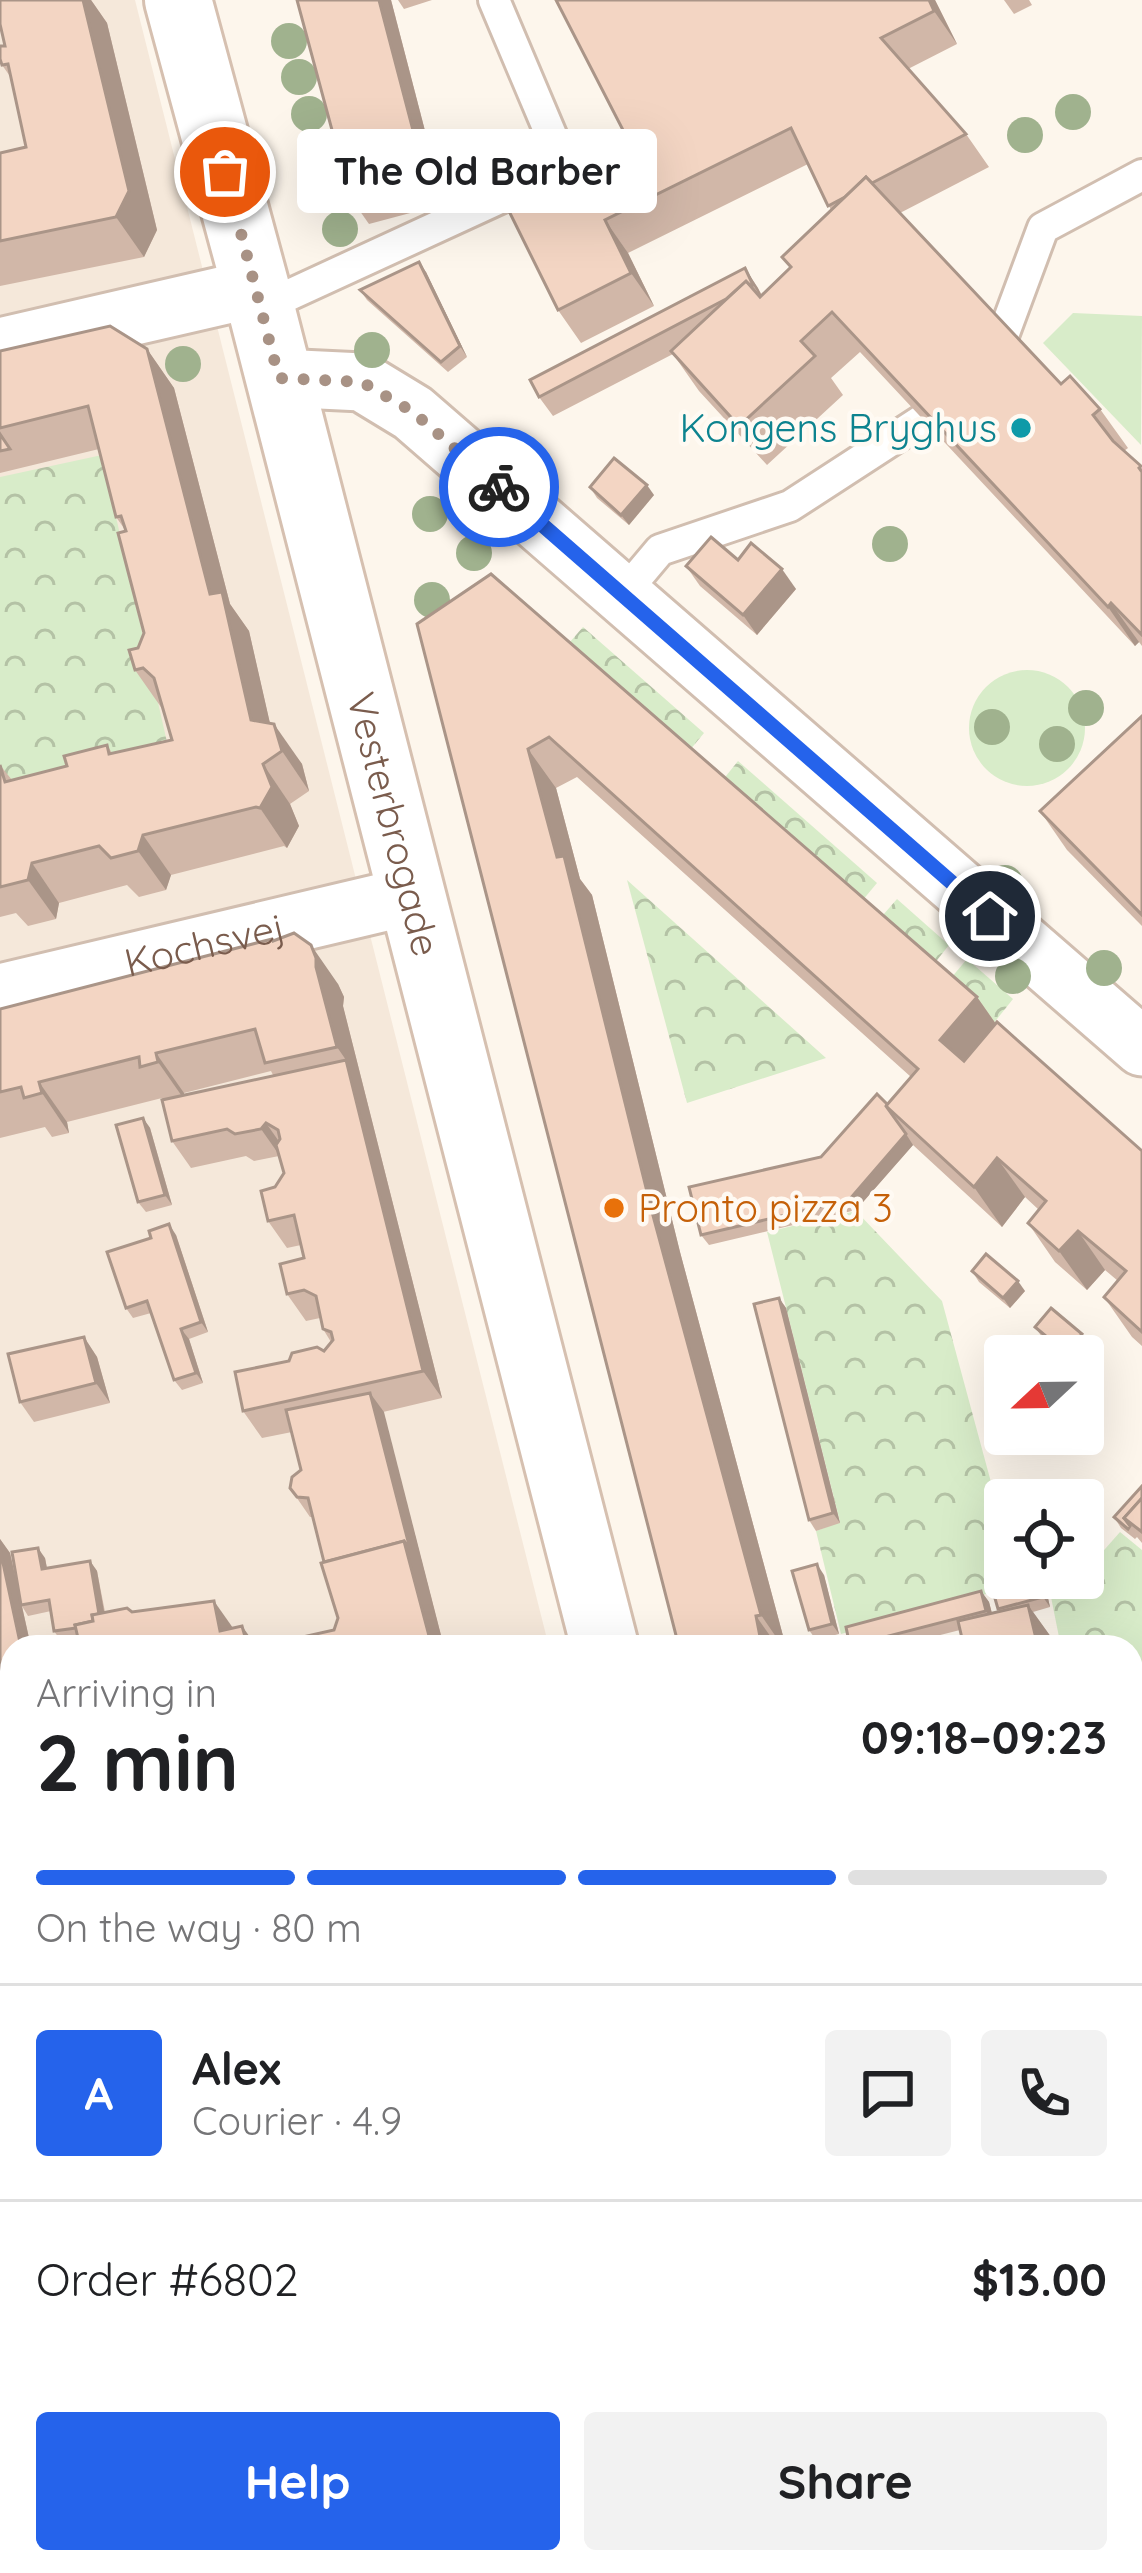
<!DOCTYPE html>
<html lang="en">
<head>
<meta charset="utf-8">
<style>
  :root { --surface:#fff; --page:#f2f2f2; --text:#202124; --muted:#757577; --line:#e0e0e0; --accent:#2563eb }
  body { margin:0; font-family:Quicksand,sans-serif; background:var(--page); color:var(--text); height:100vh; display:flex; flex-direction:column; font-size:45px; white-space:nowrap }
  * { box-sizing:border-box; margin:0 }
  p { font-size:39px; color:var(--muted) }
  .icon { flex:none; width:66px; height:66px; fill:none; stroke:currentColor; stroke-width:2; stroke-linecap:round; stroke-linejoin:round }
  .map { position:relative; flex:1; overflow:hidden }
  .side { position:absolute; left:0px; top:1635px; width:1143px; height:939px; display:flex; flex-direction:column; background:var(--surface); border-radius:36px 36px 0 0; box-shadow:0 12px 48px #0002 }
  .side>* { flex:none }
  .needle { width:78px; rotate:248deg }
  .fabs { position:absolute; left:984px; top:1335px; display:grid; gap:24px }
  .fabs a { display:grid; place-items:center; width:120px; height:120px; border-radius:12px; background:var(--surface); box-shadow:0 12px 48px #0002; font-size:60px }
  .pin { position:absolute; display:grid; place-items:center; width:102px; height:102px; color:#fff; margin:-51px; border:6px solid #fff; border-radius:50%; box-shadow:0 3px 12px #0007 }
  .courier { position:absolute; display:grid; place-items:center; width:120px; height:120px; margin:-60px; border:9px solid #2563eb; border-radius:50%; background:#fff; color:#222; box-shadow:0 3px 15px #0007 }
  .bubble { position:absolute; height:84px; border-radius:12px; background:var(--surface); box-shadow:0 12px 48px #0002; font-size:39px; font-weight:700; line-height:84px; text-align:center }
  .overview em { font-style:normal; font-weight:700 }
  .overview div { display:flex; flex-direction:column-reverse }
  .overview { display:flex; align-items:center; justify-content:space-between; height:204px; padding:0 36px }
  h1 { font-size:78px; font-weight:700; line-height:90px }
  .bar { display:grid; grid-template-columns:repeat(4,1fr); gap:18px 12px; align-content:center; height:144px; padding:0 36px }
  .bar i { height:15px; border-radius:9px; background:var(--line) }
  .bar .current { background:var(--accent) }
  .bar p { grid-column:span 4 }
  .line { display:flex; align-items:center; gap:30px; padding:0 36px; border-top:3px solid var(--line) }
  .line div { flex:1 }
  .round { display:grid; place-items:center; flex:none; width:126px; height:126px; border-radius:12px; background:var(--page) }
  .cta { display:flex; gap:24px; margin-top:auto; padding:24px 36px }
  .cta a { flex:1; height:138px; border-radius:12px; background:var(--accent); color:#fff; font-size:48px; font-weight:700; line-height:138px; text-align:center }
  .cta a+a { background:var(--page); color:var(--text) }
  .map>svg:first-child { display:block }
  .residential { fill:#f5e8da }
  .grass { fill:#d8ecc9 }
  .park { fill:url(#park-crowns) }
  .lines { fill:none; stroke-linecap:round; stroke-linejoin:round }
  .lane-casing { stroke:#d1beb0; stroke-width:36 }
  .street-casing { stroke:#d1beb0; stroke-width:63 }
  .secondary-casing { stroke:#d6c0b0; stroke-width:72 }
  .lane { stroke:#fff; stroke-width:30 }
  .street { stroke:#fff; stroke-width:57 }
  .secondary { stroke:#fff; stroke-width:66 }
  .tree { fill:#a0b28e }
  .wall { fill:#d1b7a8; fill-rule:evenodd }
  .shaded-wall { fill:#aa9588 }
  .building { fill:#f3d5c3; stroke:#aa9588; stroke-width:3 }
  .done { stroke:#a89285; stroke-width:12; stroke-dasharray:0 21.6 }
  .route { stroke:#2563eb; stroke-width:15 }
  .culture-dot { fill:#0f9aa8; stroke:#fffaf3; stroke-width:4.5 }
  .food-dot { fill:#e8710a; stroke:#fffaf3; stroke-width:4.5 }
  .labels { text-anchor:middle; stroke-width:9; stroke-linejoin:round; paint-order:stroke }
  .culture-label { font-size:39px; fill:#0d838f; stroke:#fffaf3; text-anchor:end }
  .street-label { font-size:39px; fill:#7a5c4d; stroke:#fffaf3 }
  .food-label { font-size:39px; fill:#c56008; stroke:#fffaf3; text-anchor:start }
</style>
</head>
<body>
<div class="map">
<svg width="1142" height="2573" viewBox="0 0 1142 2573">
  <defs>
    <pattern id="park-crowns" width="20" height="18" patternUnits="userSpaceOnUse" patternTransform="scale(3)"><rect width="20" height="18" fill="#d8ecc9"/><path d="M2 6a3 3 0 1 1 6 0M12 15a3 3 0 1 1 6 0" fill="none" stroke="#b4c2a5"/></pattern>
  </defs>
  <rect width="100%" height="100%" fill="#fdf6ec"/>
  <path class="residential" d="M0,0H135L549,1647H12V2562H780L782,2573H0Z"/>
  <g class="grass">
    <path d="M1073,313L1142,316L1141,445L1043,343Z"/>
    <circle cx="1027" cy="728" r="58"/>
  </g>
  <g class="park">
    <path d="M102,455L169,751L0,793V477Z"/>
    <path d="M583,627L704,733L685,756L563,650Z"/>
    <path d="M738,761L877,883L857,907L718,786Z"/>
    <path d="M627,880L826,1058L687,1103Z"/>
    <path d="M897,899L949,945L930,969L876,923Z"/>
    <path d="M967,959L1013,999L993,1024L946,984Z"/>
    <path d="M856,1211L942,1301L1005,1534V1578H1017L1019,1585L841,1634L816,1531L840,1522L767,1232Z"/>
    <path d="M1120,1532L1142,1550V1675L1131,1695V1647H1061L1049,1587L1083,1578V1574Z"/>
  </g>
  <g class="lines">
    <defs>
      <g id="lane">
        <path d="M261,308L565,168L494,0"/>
        <path d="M1004,333L1043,228L1142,175"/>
        <path d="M623,594L660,550L790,506L924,419"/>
      </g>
      <g id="street">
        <path d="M0,347L256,288"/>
        <path d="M279,378L362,382L413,413L1142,1047"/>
        <path id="s1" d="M0,993L410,896"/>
        <path d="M1131,1831L1142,1828"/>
        <path d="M0,1876L12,1874"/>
        <path d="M0,2455L12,2503"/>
        <path d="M1131,2468L1142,2465"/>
        <path d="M26,2562L29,2573"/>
      </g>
      <g id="secondary">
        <path id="s2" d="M178,0L256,288L605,1647"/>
        <path d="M843,2562L845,2573"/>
      </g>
    </defs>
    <use href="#lane" class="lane-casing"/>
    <use href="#street" class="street-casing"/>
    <use href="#secondary" class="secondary-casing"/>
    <use href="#lane" class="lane"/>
    <use href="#street" class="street"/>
    <use href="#secondary" class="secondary"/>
  </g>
  <g class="tree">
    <circle cx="289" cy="41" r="18"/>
    <circle cx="299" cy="77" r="18"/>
    <circle cx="1073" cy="112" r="18"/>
    <circle cx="309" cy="114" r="18"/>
    <circle cx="1025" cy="135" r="18"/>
    <circle cx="322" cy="153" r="18"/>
    <circle cx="340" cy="229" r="18"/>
    <circle cx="372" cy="350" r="18"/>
    <circle cx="183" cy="364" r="18"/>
    <circle cx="430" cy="514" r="18"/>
    <circle cx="890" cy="544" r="18"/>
    <circle cx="474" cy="553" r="18"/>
    <circle cx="432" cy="600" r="18"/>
    <circle cx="1086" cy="708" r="18"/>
    <circle cx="992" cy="727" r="18"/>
    <circle cx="1057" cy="744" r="18"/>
    <circle cx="1005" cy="883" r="18"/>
    <circle cx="1104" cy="968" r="18"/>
    <circle cx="1013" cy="976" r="18"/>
  </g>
  <g class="wall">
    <path d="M0,0H91L107,23L157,230L144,257L0,286V153L26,147L12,79L2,65L5,46Z"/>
    <path d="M297,0H391L444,204L369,224L350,197Z"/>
    <path d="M398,0H432L404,9Z"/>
    <path d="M556,0H935L957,44L908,69L966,134L989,167L900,213L1061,384L1100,409L1128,448L1124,451L1142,468V646L1139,642L1135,646L860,352L831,378L843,395L767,465L699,391L673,354L553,416L539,397L745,268L762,295L790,268L831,210L808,164L628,253L654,306L581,343L558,310L623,130Z"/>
    <path d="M1004,0H1029L1032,5L1014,14Z"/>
    <path d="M426,272L467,357L448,372L367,300L360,290Z"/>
    <path d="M147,349L174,388L230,604L249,631L270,724L302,764L309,791L290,804L299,826L287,848L284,846L171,875L166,890L139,897L127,885L59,903L56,919L28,926L16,913L0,917V765L12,780L67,766L107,745L112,753L172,740L163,710L135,670L138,648L144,633L126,531L116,517L99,449L0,473V351Z"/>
    <path d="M590,487L654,495L629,525L597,498Z"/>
    <path d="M738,560L796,589L757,635L700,586L686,566Z"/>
    <path d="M417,624L977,997L996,1024L1142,1151V1346L1132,1337L1104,1297L1118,1281L1105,1270L1087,1290L1055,1262L1028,1223L1039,1210L1025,1197L1002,1227L913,1145L856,1210L709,1245L701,1235L821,1157L887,1104L911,1077L577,777L556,788L580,879L592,895L680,1252L786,1647H679Z"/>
    <path d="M1142,716V926L1067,850L1040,811Z"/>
    <path d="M273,941L338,984L344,997L343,1006L442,1398L383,1412L444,1647L334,1630L338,1618L313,1517H310L290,1488L301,1470L292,1432L262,1438L243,1411L289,1361L324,1351L331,1342L323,1329L320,1318L306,1321L287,1294L304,1258L301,1245L287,1248L268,1221L275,1187L284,1173L279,1156L254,1161L246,1156L191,1168L172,1141L162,1098L67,1122L69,1133L52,1137L45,1127L0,1138V1009ZM271,1071L273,1075L184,1095V1093Z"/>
    <path d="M143,1118L150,1128L172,1205L146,1212L138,1202Z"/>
    <path d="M176,1235L208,1332L189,1339L203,1383L182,1390L174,1380L151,1313L133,1318L126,1308Z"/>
    <path d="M972,1271L1025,1291L1010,1308L979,1282Z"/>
    <path d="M779,1298L786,1308L840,1523L816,1531L809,1520Z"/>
    <path d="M1035,1327L1089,1345L1079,1356H1065L1042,1337Z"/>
    <path d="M84,1337L97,1357L110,1403L34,1422L20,1402Z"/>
    <path d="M1142,1486V1543L1137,1537L1135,1539L1121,1528L1114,1517Z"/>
    <path d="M0,1539L10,1553L19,1592L45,1558L47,1568L90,1561L97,1571L105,1612H132L233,1628L257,1647L78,1639L61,1641L54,1631L51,1611L28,1616L22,1606L31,1647H12V1715L0,1717Z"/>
    <path d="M824,1575L839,1634L816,1640L809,1630Z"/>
    <path d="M1045,1585L1050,1607L1033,1612L1056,1644L960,1630L893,1647H851L846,1627L981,1591L989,1602L992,1613L999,1611L998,1609Z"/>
    <path d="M1131,1893L1142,1899V2027L1139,2024L1131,2027Z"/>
    <path d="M12,2050V2264L0,2266V2053Z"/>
  </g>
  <g class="shaded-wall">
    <path d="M83,0H91L107,23L157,230L144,257L116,217Z"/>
    <path d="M379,0H391L444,204L425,176Z"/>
    <path d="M929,0H935L957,44L934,11Z"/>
    <path d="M605,220L628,253L654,306L631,273Z"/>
    <path d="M419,262L426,272L467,357L460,346Z"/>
    <path d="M745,268L758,288L766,305L753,285Z"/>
    <path d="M147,349L174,388L230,604L249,631L277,754L251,720L210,594Z"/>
    <path d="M647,485L654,495L629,525L621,515Z"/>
    <path d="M782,569L796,589L757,635L743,615Z"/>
    <path d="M1111,603L1139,642L1135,646L1108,607Z"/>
    <path d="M274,724L302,764L309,791L282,751Z"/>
    <path d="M528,749L556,788L580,879L592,895L680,1252L786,1647H783L761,1615Z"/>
    <path d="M263,764L290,804L299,826L287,848L260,808Z"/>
    <path d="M143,835L171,875L166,890L138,851Z"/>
    <path d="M32,863L59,903L56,919L28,880Z"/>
    <path d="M311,945L338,984L344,997L343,1006L442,1398L423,1371L346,1060L337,1047Z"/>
    <path d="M977,997L1005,1037L968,1080L940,1040Z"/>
    <path d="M156,1053L184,1093L186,1102L158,1062Z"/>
    <path d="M39,1082L67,1122L69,1133L42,1093Z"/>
    <path d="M143,1118L150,1128L172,1205L165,1195Z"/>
    <path d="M266,1123L285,1150L280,1156L261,1129Z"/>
    <path d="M906,1134L913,1145L856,1210L849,1200Z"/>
    <path d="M997,1158L1025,1197L1002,1227L974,1187Z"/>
    <path d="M169,1224L176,1235L208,1332L201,1322Z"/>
    <path d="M1078,1231L1105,1270L1087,1290L1059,1251Z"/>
    <path d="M1018,1281L1025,1291L1010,1308L1003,1298Z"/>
    <path d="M779,1298L786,1308L840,1523L833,1513Z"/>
    <path d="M181,1329L189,1339L203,1383L196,1373Z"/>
    <path d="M1082,1334L1089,1345L1079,1356H1068L1066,1353Z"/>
    <path d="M84,1337L97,1357L110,1403L96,1383Z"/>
    <path d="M370,1393L384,1412L444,1647H432L404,1541Z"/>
    <path d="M0,1539L10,1553L31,1647H21L0,1549Z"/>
    <path d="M38,1548L45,1558L49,1579L42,1569Z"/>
    <path d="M90,1561L97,1571L108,1634L101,1624Z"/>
    <path d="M817,1564L824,1575L839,1634L832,1624Z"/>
    <path d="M1039,1578L1045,1585L1050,1607L1043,1597Z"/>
    <path d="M981,1591L989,1602L994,1622L986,1611Z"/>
    <path d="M214,1601L233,1628L220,1631Z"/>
    <path d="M1028,1605L1056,1644L1057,1647H1038Z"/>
    <path d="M756,1616L778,1647H762Z"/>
    <path d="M242,1626L257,1647H248Z"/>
    <path d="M296,2562H307L310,2573H299Z"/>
    <path d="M732,2562H749L752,2573H735Z"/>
  </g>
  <g class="building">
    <path d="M0,0H83L129,191L116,217L0,241V153L26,147L8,64L2,65L0,59V46H5L0,24Z"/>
    <path d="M297,0H379L425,176L350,197Z"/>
    <path d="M556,0H929L934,11L881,38L966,134L872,183L866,177L845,197L828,206L791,128L605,220L631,273L558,310L499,191L623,130Z"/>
    <path d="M866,177L1061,384L1070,376L1100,409L1093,415L1113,441L1141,466L1139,468L1142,472V635L1111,603L1108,607L832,312L801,341L815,356L739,426L671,351L746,281L760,297L791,267L782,257Z"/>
    <path d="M419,262L460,346L441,362L360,290Z"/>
    <path d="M745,268L753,285L751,286L746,281L726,299L539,397L530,380Z"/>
    <path d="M110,326L147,349L210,594L222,592L251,720L274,724L282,751L263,764L272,787L260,808L256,807L143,835L138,851L111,858L99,846L32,863L28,880L0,887V765L5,782L67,766L64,756L107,745L109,754L172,740L154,678L143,668L135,670L129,650L138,648L144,633L118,533L126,531L121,516L116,517L88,406L0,428V351Z"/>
    <path d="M0,434L10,449L0,451Z"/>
    <path d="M614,458L647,485L621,515L590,487Z"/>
    <path d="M711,537L738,560L751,543L782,569L743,615L686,566Z"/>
    <path d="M491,574L977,997L940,1040L964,1061L997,1022L1142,1151V1332L1104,1297L1126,1271L1078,1231L1059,1251L1028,1223L1046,1201L997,1158L974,1187L886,1106L918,1069L549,737L528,749L557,857L564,856L652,1212L761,1615L756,1616L762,1647H679L417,624Z"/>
    <path d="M1142,716V915L1040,811Z"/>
    <path d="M294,933L311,945L316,958V967L337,1047L265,1063L255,1029L156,1053L158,1062L140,1067L139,1057L39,1082L42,1093L24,1098L21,1087L0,1092V1009L272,939L273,941Z"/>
    <path d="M346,1060L423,1371L243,1411L235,1372L289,1361L292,1353L317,1347L324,1351L333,1340L331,1332L323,1329L316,1296L304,1290L287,1294L280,1264L304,1258L294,1215L268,1221L261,1191L275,1187L284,1173L276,1145L280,1139L278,1130L266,1123L261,1129L235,1134L227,1129L172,1141L162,1100Z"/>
    <path d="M877,1094L887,1104L886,1106L906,1134L849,1200L701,1235L689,1187L821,1157Z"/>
    <path d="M143,1118L165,1195L138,1202L116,1125Z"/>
    <path d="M169,1224L201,1322L181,1329L196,1373L174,1380L147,1301L126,1308L107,1252L151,1238L149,1231Z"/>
    <path d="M986,1254L1018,1281L1003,1298L972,1271Z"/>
    <path d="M779,1298L833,1513L809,1520L754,1304Z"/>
    <path d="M1051,1308L1082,1334L1066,1353L1035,1327Z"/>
    <path d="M84,1337L96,1383L20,1402L8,1354Z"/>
    <path d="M370,1393L410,1549L404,1541L324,1562L308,1498L297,1497L290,1488L292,1477L301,1470L286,1410Z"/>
    <path d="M1142,1486V1498L1124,1518L1130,1526L1128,1529L1114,1517Z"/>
    <path d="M1142,1498V1532L1124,1518Z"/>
    <path d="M404,1541L432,1647H272L271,1644L334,1630L338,1618L321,1563Z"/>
    <path d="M38,1548L42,1569L90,1561L99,1614L92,1615L93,1621L75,1625L76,1628L54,1631L49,1600L21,1605L12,1552Z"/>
    <path d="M0,1549L21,1647H12V1692L0,1695Z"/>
    <path d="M817,1564L832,1624L809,1630L792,1571Z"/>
    <path d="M1026,1578H1039L1043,1597L998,1609L992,1588Z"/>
    <path d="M981,1591L986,1611L850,1646L846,1627Z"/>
    <path d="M214,1601L220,1631L242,1626L248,1647H80L75,1625L93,1621L92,1615L127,1608L132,1612Z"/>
    <path d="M1028,1605L1038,1647H964L958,1621Z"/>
    <path d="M1133,1892L1142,1899V2014L1131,2004V1893Z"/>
    <path d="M12,2050V2232L0,2235V2053Z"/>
    <path d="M1142,2180V2255L1131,2217V2183Z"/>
    <path d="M1142,2534V2573H990L1033,2562H1131V2537Z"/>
    <path d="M134,2562H296L299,2573H137Z"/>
    <path d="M534,2562H559L562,2573H537Z"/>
    <path d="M587,2562H732L735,2573H576L574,2566Z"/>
  </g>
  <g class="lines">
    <path class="done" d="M225,172L279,378L362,382L413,412L499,487"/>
    <path class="route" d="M499,487L990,916"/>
  </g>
  <circle class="culture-dot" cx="1021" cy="428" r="12"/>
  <circle class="food-dot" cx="614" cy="1208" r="12"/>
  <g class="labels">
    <g class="culture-label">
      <text x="997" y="442">Kongens Bryghus</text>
    </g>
    <g class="street-label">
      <text dy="14" stroke="none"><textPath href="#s2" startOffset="852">Vesterbrogade</textPath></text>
      <text dy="14" stroke="none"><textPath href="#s1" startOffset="210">Kochsvej</textPath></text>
    </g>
    <g class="food-label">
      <text x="638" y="1222">Pronto pizza 3</text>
    </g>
  </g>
</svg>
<div class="fabs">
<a><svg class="needle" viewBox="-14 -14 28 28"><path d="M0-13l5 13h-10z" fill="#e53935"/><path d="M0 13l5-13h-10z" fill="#757577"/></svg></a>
<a><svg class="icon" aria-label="locate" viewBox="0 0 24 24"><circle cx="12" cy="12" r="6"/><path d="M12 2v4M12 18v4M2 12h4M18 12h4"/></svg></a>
</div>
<div class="pin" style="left:225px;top:172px;background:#ea580c"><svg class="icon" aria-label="bag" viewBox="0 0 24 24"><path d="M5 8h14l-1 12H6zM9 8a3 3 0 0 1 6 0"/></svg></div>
<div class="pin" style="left:990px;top:916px;background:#1f2937"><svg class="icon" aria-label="home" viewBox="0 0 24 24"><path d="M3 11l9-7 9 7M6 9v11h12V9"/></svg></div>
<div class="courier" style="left:499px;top:487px"><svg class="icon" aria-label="bike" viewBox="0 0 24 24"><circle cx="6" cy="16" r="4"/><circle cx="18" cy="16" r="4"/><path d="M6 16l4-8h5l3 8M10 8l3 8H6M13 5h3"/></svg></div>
<div class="bubble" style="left:297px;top:129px;width:360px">The Old Barber</div>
<section class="side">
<div class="overview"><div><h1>2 min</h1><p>Arriving in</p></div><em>09:18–09:23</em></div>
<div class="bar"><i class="current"></i><i class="current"></i><i class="current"></i><i></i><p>On the way · 80 m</p></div>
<div class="line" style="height:216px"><b class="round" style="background:var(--accent);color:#fff">A</b><div><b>Alex</b><p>Courier · 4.9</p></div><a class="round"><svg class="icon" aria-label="chat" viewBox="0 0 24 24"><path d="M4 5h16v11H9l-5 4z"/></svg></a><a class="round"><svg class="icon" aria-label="phone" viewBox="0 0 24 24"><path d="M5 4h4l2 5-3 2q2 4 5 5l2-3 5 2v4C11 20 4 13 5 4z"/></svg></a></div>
<div class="line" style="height:156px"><div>Order #6802</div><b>$13.00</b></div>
<div class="cta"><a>Help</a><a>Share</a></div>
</section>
</div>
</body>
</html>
